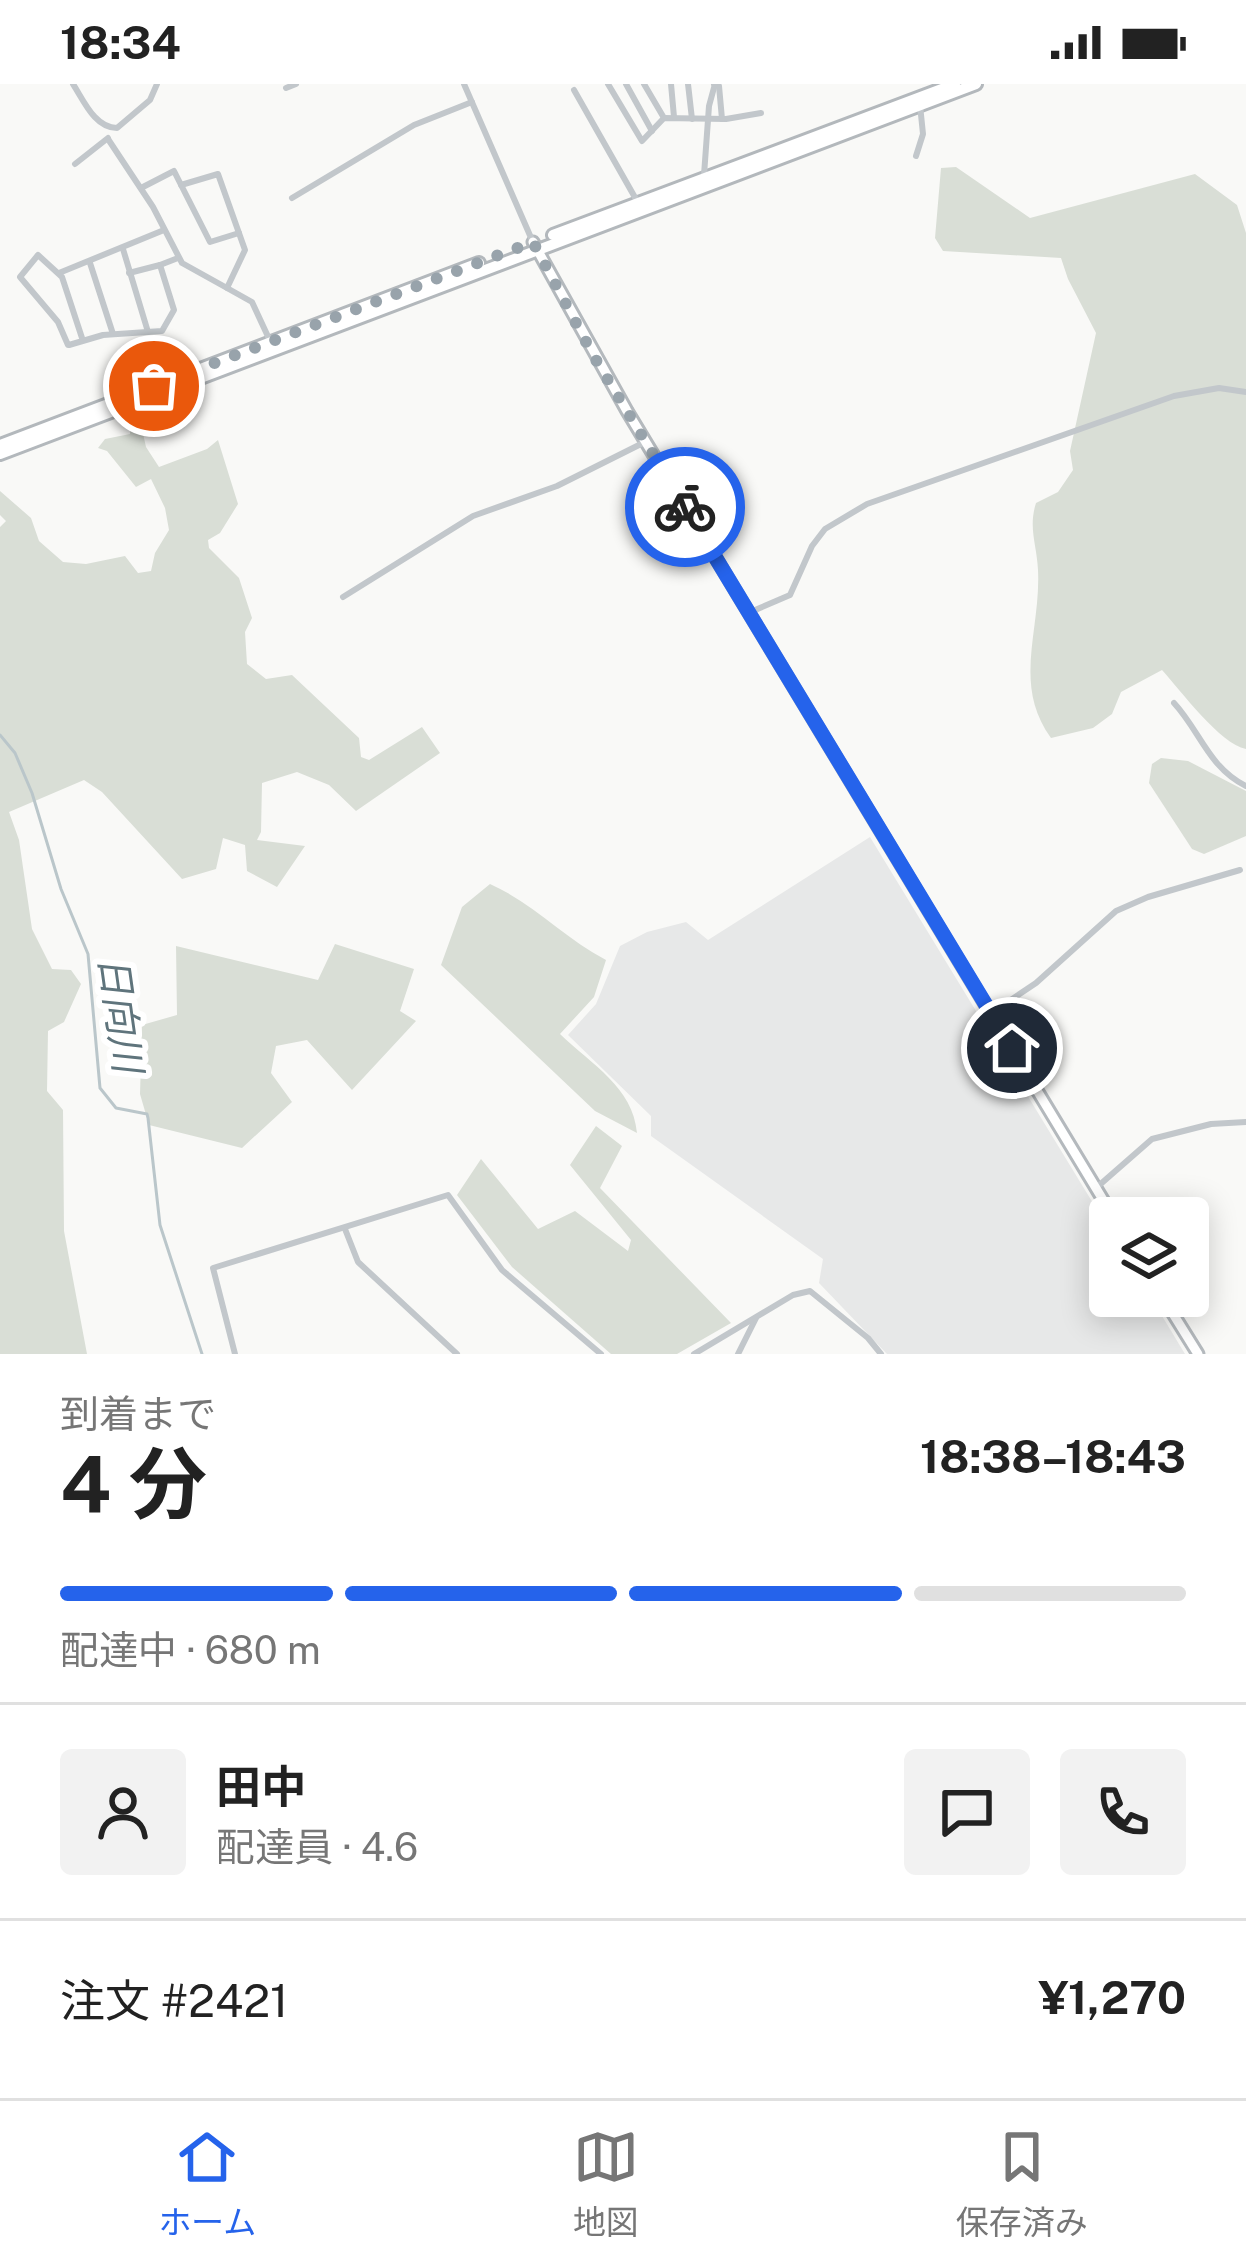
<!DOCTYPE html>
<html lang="ja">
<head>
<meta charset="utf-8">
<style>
  :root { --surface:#fff; --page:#f2f2f2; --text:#222; --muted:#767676; --line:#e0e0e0; --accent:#2563eb }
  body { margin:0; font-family:"Public Sans","Noto Sans JP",sans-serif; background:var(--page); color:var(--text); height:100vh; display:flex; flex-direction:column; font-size:45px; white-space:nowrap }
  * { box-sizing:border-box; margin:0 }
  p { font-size:39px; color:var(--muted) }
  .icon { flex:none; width:66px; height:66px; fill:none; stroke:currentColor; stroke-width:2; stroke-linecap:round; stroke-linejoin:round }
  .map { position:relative; height:1270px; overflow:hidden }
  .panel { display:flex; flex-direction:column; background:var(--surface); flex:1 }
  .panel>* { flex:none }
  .tools { position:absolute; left:1089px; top:1113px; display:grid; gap:24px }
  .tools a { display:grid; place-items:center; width:120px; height:120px; border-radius:12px; background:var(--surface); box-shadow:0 6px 30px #0003; font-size:60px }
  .pin { position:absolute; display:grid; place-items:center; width:102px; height:102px; color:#fff; margin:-51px; border:6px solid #fff; border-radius:50%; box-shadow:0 3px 12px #0007 }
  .courier { position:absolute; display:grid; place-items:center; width:120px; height:120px; margin:-60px; border:9px solid #2563eb; border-radius:50%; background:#fff; color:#222; box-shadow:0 3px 15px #0007 }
  .overview em { font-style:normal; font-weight:700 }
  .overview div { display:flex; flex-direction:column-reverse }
  .overview { display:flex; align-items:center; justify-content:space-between; height:204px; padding:0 60px }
  h1 { font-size:78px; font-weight:700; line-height:90px }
  .bar { display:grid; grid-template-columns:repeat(4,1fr); gap:18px 12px; align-content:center; height:144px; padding:0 60px }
  .bar i { height:15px; border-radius:9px; background:var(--line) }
  .bar .active { background:var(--accent) }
  .bar p { grid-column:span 4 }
  .line { display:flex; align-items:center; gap:30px; padding:0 60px; border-top:3px solid var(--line) }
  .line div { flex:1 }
  .round { display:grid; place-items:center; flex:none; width:126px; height:126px; border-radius:12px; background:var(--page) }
  .status { display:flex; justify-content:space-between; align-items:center; height:84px; padding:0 60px; background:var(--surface); direction:ltr }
  .status svg { height:33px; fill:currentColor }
  .tab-bar { display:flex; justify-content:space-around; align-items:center; height:168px; border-top:3px solid var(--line); background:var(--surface); font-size:33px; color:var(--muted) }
  .tab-bar a { display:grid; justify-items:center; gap:6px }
  .tab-bar .active { color:var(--accent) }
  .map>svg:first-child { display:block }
  .built { fill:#e7e8e8 }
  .green { fill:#d9ded6 }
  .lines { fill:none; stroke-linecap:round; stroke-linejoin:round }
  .stream { stroke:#bac6ca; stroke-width:3 }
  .primary-casing { stroke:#b4b9bd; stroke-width:15 }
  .trunk-casing { stroke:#b3b8bc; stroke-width:16 }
  .minor { stroke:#c2c7cb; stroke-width:6 }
  .tertiary { stroke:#c2c7cb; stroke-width:6 }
  .primary { stroke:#fff; stroke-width:9 }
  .trunk { stroke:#fff; stroke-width:10 }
  .done { stroke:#98a3ab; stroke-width:12; stroke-dasharray:0 21.6 }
  .route { stroke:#2563eb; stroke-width:15 }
  .labels { text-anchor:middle; stroke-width:12; stroke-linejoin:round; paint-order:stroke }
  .water-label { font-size:39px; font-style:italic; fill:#5f747c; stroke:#fff }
</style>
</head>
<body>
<div class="status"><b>18:34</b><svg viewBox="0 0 49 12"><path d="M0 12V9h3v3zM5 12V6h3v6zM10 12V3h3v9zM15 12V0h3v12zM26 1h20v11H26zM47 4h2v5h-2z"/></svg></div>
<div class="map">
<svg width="1246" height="1270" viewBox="0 0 1246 1270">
  <rect width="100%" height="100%" fill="#f9f9f7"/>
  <path class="built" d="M870,753L1110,1147V1212H1150L1185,1270H887L819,1199L823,1175L651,1052V1032L568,951L596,920L620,862L647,848L686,838L708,856Z"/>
  <g class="green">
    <path d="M956,83L1030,134L1195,90L1237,121L1246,149V665C1220,660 1181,607 1162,586L1121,608L1112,630L1093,644L1051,654C1012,600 1041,547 1038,486C1037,461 1028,444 1036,419L1058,408L1073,386L1070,367L1096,249L1068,195L1061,174L943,167L935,154L941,84Z"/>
    <path d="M140,336L146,363L159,383L207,365L218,356L238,420L220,449L208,456L209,464L239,494L252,534L245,548L247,580L266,595L292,591L359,654L361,673L369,676L422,643L440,669L356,727L329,701L297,688L262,699L261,748L257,756L305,762L277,803L247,787L245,761L223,754L216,785L182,795L102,708L84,696L9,728L19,756L32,845L52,885L71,886L81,900L64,938L48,947L47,1007L63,1026L64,1147L87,1270H0V443L6,437L0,431V407L31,434L39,457L63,478L86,480L125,472L138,489L151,487L155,469L169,446L165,424L151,395L136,403L107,367L98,364L105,355L130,350V343Z"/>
    <path d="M1161,674L1188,677L1246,707V752L1204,770L1192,765L1149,699L1152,680Z"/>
    <path d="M490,800C533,819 564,854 606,876L594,913L560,950C592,981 633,1003 637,1049L595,1027L441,881L462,823Z"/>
    <path d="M335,860L414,885L400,927L416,937L352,1006L307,956L276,962L271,989L292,1018L242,1064L149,1041L140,1010L142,941L177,931L176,862L318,896Z"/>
    <path d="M596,1042L622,1062L600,1104L731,1239L677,1270H611L512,1183L457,1111L481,1075L538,1145L575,1127L628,1167L631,1156L570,1081Z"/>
  </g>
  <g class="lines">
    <path class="stream" d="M0,651L15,669L32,709L61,805L88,870L100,1004L116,1024L147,1030L148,1034L160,1141L202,1270"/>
    <defs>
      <g id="primary">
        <path d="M533,158L627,327L1114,1134"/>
        <path d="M1162,1212L1198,1270"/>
      </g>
      <g id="trunk">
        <path d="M553,151L955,0"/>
        <path d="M0,361L479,179"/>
        <path d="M0,370L976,0"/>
      </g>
    </defs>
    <use href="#primary" class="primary-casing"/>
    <use href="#trunk" class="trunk-casing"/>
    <g class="minor">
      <path d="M608,0L642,57L664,34L726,35L761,29"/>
      <path d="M626,0L652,47"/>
      <path d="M644,0L664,34"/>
      <path d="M671,0L674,33"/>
      <path d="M688,0L692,35"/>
      <path d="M714,0L719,2L722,35"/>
      <path d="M286,4L296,0"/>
      <path d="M574,6L637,117"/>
      <path d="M108,55L153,123L182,179L227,204L245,166L218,90L181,101"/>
      <path d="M916,72L923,50L920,21"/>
      <path d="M75,80L108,54"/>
      <path d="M704,91L709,22L715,0"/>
      <path d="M141,104L174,87L210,158L239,149"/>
      <path d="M292,114L414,41L472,18"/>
      <path d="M123,165L148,248"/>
      <path d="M90,179L113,250"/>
      <path d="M59,189L164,146"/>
      <path d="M129,189L160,181"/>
      <path d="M227,204L252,218L271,259"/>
      <path d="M83,257L62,193L38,171L20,193L58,238L68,261H69L103,251L162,247L174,226L160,181L178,174"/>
      <path d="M748,529L790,511L812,462L825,445L867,420L1174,312L1219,304L1246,308"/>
      <path d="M1174,619C1200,647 1209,684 1246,702"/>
      <path d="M1096,1104L1152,1055L1211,1040L1246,1038"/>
      <path d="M345,1145L358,1178L457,1270"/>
      <path d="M235,1270L213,1184L448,1111L502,1186L601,1270"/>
      <path d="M738,1270L756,1234"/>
    </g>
    <g class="tertiary">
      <path d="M73,0C84,17 95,44 117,44L150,16L157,0"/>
      <path d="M464,0L532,156"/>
      <path d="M343,513L473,432L557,402L645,358"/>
      <path d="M990,930L1036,899L1116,827L1148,813L1240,786"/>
      <path d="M694,1270L793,1211L810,1207L868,1254L881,1270"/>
    </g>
    <use href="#primary" class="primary"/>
    <use href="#trunk" class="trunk"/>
  </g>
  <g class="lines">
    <path class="done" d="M154,302L533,158L593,271L685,423"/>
    <path class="route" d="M685,423L1012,964"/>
  </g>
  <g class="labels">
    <g class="water-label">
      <text transform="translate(121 930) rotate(82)" y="14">日向川</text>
    </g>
  </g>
</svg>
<div class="tools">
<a><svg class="icon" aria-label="layers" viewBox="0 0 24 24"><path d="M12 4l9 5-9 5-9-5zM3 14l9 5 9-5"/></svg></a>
</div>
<div class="pin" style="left:154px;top:302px;background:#ea580c"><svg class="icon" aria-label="bag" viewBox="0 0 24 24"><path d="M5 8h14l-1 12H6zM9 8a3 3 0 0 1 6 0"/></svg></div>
<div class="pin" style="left:1012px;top:964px;background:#1f2937"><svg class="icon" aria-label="home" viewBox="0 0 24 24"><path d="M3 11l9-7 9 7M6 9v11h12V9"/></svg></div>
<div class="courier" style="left:685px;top:423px"><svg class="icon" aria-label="bike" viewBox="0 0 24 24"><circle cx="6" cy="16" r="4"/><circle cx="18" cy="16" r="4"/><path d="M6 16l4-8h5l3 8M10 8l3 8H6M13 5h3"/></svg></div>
</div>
<section class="panel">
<div class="overview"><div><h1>4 分</h1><p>到着まで</p></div><em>18:38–18:43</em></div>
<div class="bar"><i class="active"></i><i class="active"></i><i class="active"></i><i></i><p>配達中 · 680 m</p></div>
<div class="line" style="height:216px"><a class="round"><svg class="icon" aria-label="person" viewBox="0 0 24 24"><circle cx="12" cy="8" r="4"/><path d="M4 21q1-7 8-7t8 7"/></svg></a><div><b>田中</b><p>配達員 · 4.6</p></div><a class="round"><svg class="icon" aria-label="chat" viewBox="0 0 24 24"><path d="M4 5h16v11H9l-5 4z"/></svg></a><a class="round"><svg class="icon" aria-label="phone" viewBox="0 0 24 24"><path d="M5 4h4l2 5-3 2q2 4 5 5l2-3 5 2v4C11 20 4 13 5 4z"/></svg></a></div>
<div class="line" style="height:156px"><div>注文 #2421</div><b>¥1,270</b></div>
</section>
<nav class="tab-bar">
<a class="active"><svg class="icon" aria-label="home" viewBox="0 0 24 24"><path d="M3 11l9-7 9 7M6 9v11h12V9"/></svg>ホーム</a>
<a><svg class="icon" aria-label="map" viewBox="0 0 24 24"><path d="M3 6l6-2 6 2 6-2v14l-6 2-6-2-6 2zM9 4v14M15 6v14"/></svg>地図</a>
<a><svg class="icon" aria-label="saved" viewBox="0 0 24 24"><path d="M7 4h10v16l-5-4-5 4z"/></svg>保存済み</a>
</nav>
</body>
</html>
